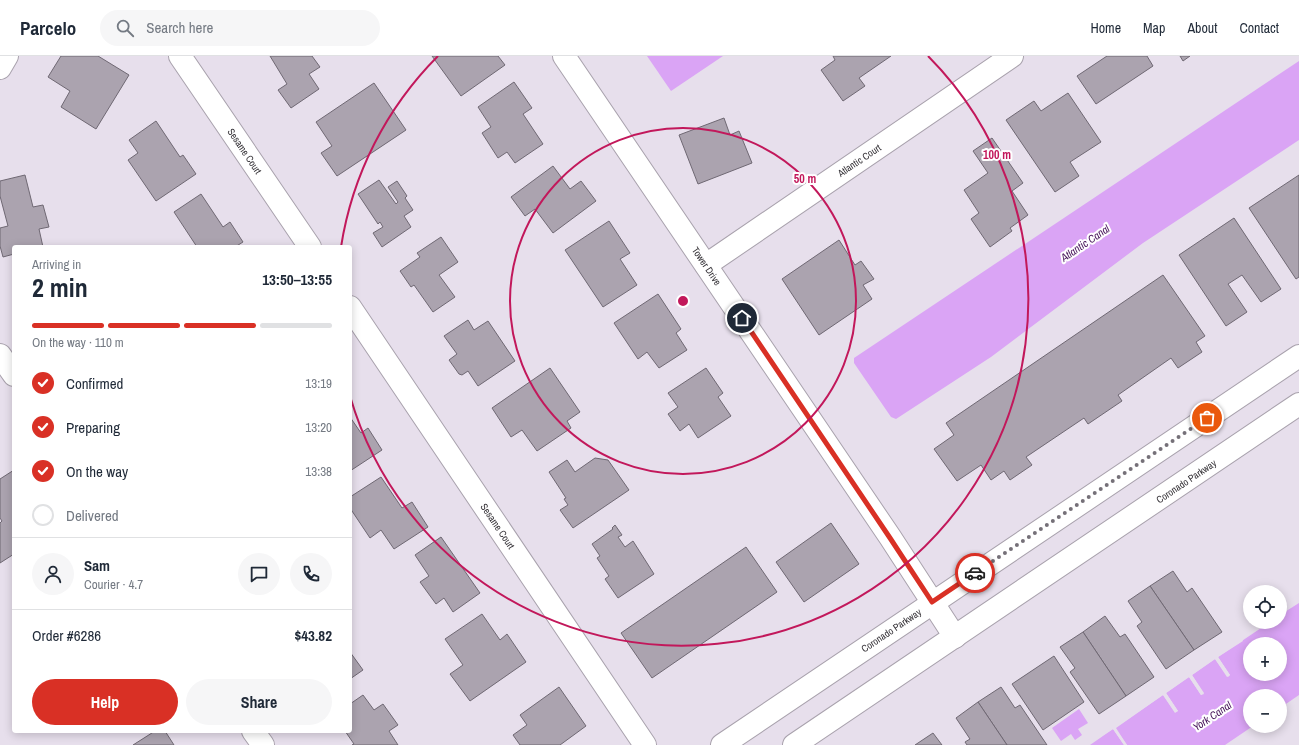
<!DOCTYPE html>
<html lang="en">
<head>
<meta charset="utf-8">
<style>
  :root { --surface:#fff; --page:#f6f6f7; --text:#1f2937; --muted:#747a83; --line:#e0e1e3; --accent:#d93025 }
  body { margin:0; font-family:"Archivo Narrow",sans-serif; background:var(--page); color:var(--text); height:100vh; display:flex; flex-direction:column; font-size:15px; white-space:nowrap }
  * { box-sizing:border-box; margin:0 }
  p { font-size:13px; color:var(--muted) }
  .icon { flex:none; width:22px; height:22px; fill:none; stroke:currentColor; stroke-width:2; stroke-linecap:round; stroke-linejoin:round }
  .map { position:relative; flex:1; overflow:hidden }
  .side { position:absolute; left:12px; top:189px; width:340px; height:488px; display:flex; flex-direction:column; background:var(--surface); border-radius:4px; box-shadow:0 2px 10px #0003 }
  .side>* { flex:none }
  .fabs { position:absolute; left:1243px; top:529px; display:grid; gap:8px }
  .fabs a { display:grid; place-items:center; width:44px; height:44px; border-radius:50%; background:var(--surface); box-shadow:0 2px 10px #0003; font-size:20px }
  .pin { position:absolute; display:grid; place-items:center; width:34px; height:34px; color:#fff; margin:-17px; border:2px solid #fff; border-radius:50%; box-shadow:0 1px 4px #0007 }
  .courier { position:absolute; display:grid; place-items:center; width:40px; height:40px; margin:-20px; border:3px solid #d93025; border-radius:50%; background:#fff; color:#222; box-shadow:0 1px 5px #0007 }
  .summary em { font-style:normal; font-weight:700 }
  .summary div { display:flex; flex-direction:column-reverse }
  .summary { display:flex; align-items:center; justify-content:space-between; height:68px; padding:0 20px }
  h1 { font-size:26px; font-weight:700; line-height:30px }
  .bar { display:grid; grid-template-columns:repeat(4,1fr); gap:6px 4px; align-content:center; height:48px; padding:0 20px }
  .bar i { height:5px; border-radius:3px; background:var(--line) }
  .bar .selected { background:var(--accent) }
  .bar p { grid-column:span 4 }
  .line { display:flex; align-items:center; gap:10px; padding:0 20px; border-top:1px solid var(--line) }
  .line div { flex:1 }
  .round { display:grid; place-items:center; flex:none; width:42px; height:42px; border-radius:21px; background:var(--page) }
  ol { padding:0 20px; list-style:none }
  li { display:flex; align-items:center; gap:12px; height:44px }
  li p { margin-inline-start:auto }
  li .icon { padding:4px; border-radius:50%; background:var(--accent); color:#fff; stroke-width:4 }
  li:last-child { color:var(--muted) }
  li i { width:22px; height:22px; border:2px solid var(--line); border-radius:50% }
  .primary-button { display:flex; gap:8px; margin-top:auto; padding:8px 20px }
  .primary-button a { flex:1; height:46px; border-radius:24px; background:var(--accent); color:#fff; font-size:16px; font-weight:700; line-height:46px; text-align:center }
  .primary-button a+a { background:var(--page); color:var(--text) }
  header { display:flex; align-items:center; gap:24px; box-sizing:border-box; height:56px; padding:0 20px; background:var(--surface); border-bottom:1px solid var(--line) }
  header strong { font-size:19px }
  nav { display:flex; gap:22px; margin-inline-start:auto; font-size:14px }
  .search { width:280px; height:36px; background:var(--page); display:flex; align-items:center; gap:10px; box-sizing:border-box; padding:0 14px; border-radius:22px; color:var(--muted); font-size:15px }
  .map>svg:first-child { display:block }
  .water { fill:#daa4f5; fill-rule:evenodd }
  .pier { fill:#e7dfec }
  .building { fill:#aba3af; stroke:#6f6873 }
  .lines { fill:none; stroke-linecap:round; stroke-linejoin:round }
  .minor-casing { stroke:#a9a2ad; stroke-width:24 }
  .minor { stroke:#fff; stroke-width:22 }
  .done { stroke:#757078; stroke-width:4; stroke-dasharray:0 7.2 }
  .route { stroke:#d93025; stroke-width:5 }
  .ring { fill:none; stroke:#c2185b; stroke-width:2 }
  .labels { text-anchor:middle; stroke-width:4; stroke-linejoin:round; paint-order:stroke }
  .street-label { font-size:10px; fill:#373439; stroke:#fff }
  .water-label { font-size:11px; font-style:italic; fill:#441158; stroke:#fff }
  .centre { fill:#c2185b; stroke:#fff; stroke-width:2 }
  .ring-label { font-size:12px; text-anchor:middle; font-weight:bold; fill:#c2185b; stroke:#fff; stroke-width:4; stroke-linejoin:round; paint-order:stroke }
</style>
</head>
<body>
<header>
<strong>Parcelo</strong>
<div class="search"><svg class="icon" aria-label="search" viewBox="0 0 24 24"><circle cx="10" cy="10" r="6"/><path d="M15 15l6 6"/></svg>Search here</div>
<nav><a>Home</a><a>Map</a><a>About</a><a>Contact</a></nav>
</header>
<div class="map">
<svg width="1299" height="689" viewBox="0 0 1299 689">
  <rect width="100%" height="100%" fill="#e7dfec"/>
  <g class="water">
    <path d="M647,0H723L671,35Z"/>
    <path d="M1299,5V84L1143,187L991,301L896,363L891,361L854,307V302Z"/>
    <path d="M1299,547V639L1280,652V640H1250V670H1253L1225,689H1127L1115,672L1163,639L1175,656L1178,655L1166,637L1189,621L1201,639L1204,638L1192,619L1215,603L1227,621L1230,619L1218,601L1270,566H1280V559ZM1250,588H1280V618H1250Z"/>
    <path d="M1079,653L1088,667L1078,673L1082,679L1075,684L1071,678L1061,685L1052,672Z"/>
    <path d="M1113,673L1124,689H1090Z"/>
  </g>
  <path class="pier" d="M1242,583L1243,585L1218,601L1230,619L1228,621L1215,603L1192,619L1204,637L1201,639L1189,621L1166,637L1178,655L1175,657L1163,639L1116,672L1127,689H1124L1113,673L1088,689Z"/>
  <g class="building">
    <path d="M61,0H98L129,19L96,73L61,51L70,35L48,21Z"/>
    <path d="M270,0H312L320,11L309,18L319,33L291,52L278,34L287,28Z"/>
    <path d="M432,0H498L505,9L461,40Z"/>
    <path d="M833,0H891L859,22L865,30L843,45L821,14L835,4Z"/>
    <path d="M1107,0H1147L1153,10L1096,48L1077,20Z"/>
    <path d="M1180,0H1190L1183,5Z"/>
    <path d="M514,26L532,52L523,58L543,88L515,107L507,96L498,102L482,77L491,71L478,51Z"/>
    <path d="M374,27L406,74L337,120L321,97L332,90L316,66Z"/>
    <path d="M1068,37L1101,86L1070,106L1079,120L1055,136L1006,64L1034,45L1041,55Z"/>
    <path d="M724,62L730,79L739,75L752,107L698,128L679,79Z"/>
    <path d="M156,65L180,101L183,99L196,118L156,145L128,104L138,97L129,84Z"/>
    <path d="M992,82L1023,127L1012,135L1028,159L1010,172L1012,175L990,191L971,163L979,157L964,134L988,117L973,95Z"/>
    <path d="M553,110L570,133L581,125L596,145L553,177L535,153L525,160L511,141Z"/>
    <path d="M25,119L33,151L43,149L49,171L39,173L43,191H14V198L3,201L0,190V172L8,170L0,140V125Z"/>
    <path d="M1299,119V221L1296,223L1249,152Z"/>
    <path d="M379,124L396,148L398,146L388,131L397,125L407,140L405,142L413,154L404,160L411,171L382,191L373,177L383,171L380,166L378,168L358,138Z"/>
    <path d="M201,138L223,171L230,166L243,186L235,191H197L174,156Z"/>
    <path d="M1234,162L1281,233L1261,246L1242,219L1228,228L1247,256L1226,270L1179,199Z"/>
    <path d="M609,165L630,197L620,203L637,229L603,251L565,194Z"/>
    <path d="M441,181L458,206L439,219L455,241L433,256L414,229L411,231L400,215L420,201L417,197Z"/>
    <path d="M839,184L855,209L861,205L874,223L863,229L872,243L819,279L782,223Z"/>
    <path d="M1163,219L1205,280L1196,286L1202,296L1178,312L1171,302L1118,339L1122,345L1088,368L1084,362L1026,401L1032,409L1010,424L1004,415L991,424L981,409L957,425L934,393L954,379L946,367Z"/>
    <path d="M658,238L681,273L676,277L687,294L659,312L647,296L638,303L614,267Z"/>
    <path d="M468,264L474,274L488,265L515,305L478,330L468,315L462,319L459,318L449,304L457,298L444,280Z"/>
    <path d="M550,312L580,356L567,365L571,372L537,395L522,374L511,381L492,352Z"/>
    <path d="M706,312L723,337L718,341L731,360L698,382L689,368L680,375L668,358L678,351L668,337Z"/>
    <path d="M350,361L361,377L368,372L382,394L350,415Z"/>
    <path d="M595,402L608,404L629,434L573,472L560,454L568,449L564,443L566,442L549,416L567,404L575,416Z"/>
    <path d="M14,414V498L0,507V467L2,465L0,462V423Z"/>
    <path d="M381,421L402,452L412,446L428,471L394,493L381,474L370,482L350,452V441Z"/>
    <path d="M831,467L859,508L804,546L776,506Z"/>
    <path d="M615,469L622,479L618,481L625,491L633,485L654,518L618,542L605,523L609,520L597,502L600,500L592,488L613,473L612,472Z"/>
    <path d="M441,481L480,537L453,556L444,542L436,548L420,526L429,520L415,499Z"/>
    <path d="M746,491L777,536L652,622L621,577Z"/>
    <path d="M1173,515L1187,536L1192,532L1222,576L1194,594L1150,530Z"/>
    <path d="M1150,530L1194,594L1166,613L1137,570L1142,566L1128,545Z"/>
    <path d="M482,558L500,584L507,578L526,606L470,645L450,618L463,609L445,583Z"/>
    <path d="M1105,560L1120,581L1125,578L1154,621L1126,640L1083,576Z"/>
    <path d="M1083,576L1126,640L1099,658L1070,616L1075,612L1060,591Z"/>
    <path d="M350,596L363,614L350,623Z"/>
    <path d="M1054,600L1084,646L1043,674L1012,628Z"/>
    <path d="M559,631L586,670L560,689H520L513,679L527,669L520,659Z"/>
    <path d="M1001,631L1015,652L1020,649L1047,689H1007L978,646Z"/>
    <path d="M363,639L374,654L383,648L398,669L389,675L398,689H352L354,688L345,675H350V648Z"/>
    <path d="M978,646L1007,689H967L965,686L970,683L956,662Z"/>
    <path d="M155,675H165L174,689H133Z"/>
    <path d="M933,677L942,689H915Z"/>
  </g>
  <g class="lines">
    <defs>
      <g id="minor">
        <path d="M180,0L310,191"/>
        <path d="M564,0L890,481L955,581"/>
        <path d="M0,12L7,0"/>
        <path d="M706,209L1012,0"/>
        <path d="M350,251L645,689"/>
        <path d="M0,299L14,319"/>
        <path d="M253,675L263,689"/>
        <path d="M722,689L1299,300"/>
        <path d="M794,689L1299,348"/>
      </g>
    </defs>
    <use href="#minor" class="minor-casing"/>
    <use href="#minor" class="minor"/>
  </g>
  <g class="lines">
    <path class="done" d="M975,517L1207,362"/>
    <path class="route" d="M742,262L890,482L932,546L975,517"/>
  </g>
  <g class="ring">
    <circle cx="683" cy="245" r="173"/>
    <path d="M341 191A346 346 0 0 1 438 0M928 0A346 346 0 1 1 350 340"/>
  </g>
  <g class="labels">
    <g class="street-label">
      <text transform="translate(245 95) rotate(56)" y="4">Sesame Court</text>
      <text transform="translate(859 104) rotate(-34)" y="4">Atlantic Court</text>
      <text transform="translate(707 210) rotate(56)" y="4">Tower Drive</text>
      <text transform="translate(1186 425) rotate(-34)" y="4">Coronado Parkway</text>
      <text transform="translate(498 470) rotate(56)" y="4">Sesame Court</text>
      <text transform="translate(891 574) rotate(-34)" y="4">Coronado Parkway</text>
    </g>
    <g class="water-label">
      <text transform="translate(1085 187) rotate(-34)" y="4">Atlantic Canal</text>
      <text transform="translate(1212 660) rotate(-34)" y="4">York Canal</text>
    </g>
  </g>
  <circle cx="683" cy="245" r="6" class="centre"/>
  <g class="ring-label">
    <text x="997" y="103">100 m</text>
    <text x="805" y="127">50 m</text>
  </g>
</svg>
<div class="fabs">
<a><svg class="icon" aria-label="locate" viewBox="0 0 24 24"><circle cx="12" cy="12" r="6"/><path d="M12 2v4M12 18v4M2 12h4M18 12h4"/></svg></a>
<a>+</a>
<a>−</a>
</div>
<div class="pin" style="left:1207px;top:362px;background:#ea580c"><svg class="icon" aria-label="bag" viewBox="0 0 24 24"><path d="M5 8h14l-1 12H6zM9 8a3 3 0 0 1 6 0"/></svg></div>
<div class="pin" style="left:742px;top:262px;background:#1f2937"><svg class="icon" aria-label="home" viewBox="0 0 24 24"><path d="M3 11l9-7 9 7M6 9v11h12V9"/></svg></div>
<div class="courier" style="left:975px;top:517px"><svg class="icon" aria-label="car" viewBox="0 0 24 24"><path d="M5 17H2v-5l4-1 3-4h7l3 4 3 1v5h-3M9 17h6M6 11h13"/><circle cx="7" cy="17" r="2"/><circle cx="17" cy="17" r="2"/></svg></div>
<section class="side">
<div class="summary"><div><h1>2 min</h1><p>Arriving in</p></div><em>13:50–13:55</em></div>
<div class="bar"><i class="selected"></i><i class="selected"></i><i class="selected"></i><i></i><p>On the way · 110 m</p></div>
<ol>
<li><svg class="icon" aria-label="check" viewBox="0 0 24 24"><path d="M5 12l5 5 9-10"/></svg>Confirmed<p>13:19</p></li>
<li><svg class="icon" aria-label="check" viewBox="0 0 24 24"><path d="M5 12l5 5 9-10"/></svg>Preparing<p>13:20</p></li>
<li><svg class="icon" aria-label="check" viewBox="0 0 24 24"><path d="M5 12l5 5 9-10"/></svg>On the way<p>13:38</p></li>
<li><i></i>Delivered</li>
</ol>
<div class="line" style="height:72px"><a class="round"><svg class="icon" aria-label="person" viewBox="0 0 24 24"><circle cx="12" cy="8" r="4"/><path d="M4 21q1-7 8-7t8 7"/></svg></a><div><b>Sam</b><p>Courier · 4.7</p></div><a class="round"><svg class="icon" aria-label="chat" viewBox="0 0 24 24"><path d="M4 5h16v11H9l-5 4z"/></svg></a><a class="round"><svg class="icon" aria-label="phone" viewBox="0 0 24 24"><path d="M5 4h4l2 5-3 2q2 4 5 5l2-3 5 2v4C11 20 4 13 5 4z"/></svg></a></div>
<div class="line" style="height:52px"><div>Order #6286</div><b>$43.82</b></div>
<div class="primary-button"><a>Help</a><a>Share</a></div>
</section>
</div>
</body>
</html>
